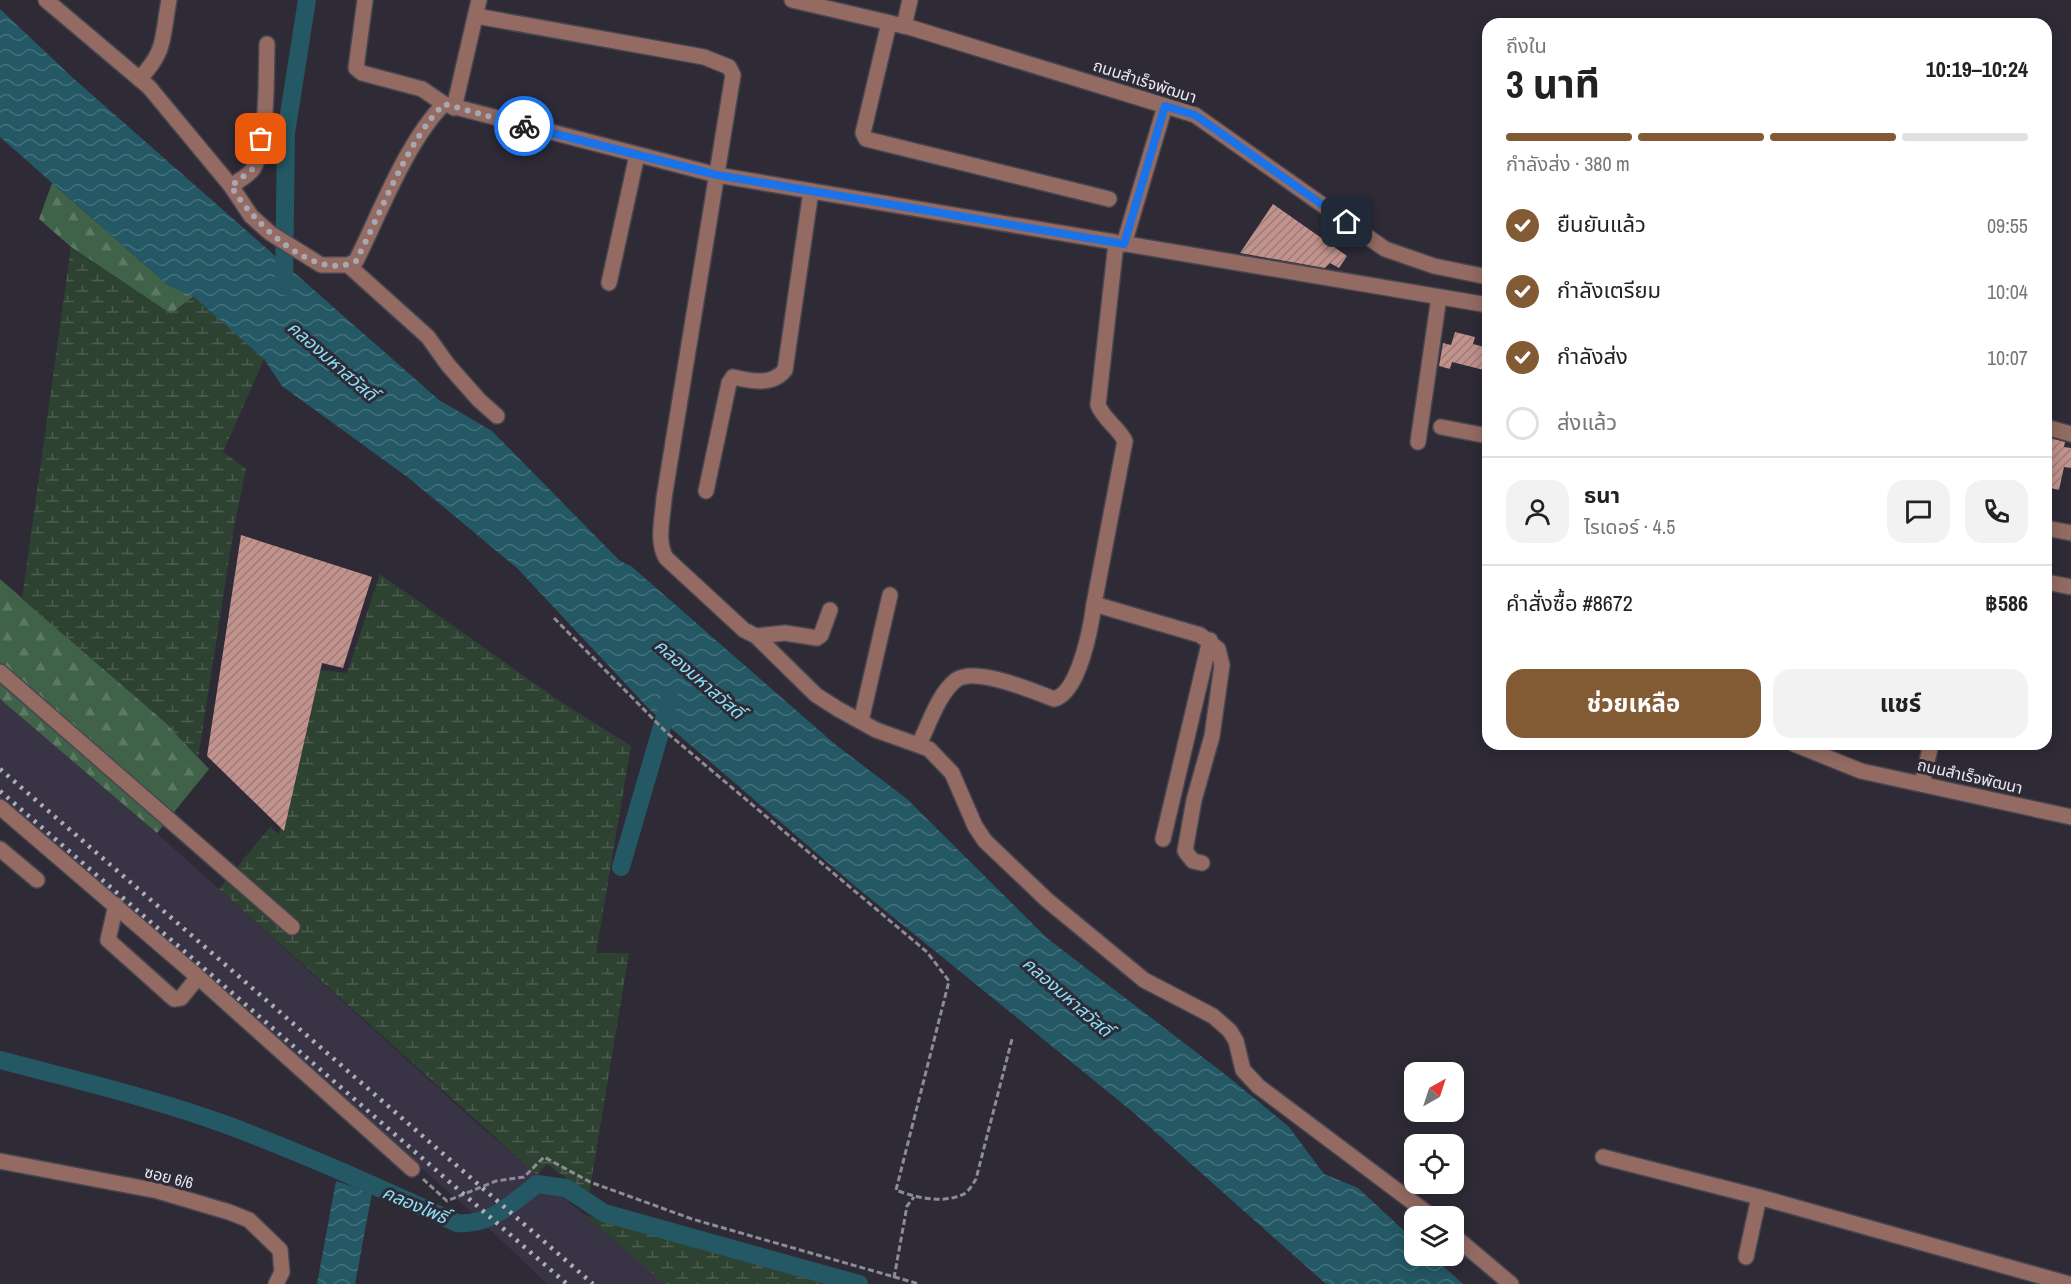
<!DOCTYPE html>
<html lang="th">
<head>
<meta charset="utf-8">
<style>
  :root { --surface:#fff; --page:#f2f2f2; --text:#222; --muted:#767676; --line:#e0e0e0; --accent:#825b34 }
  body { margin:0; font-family:"Archivo Narrow","Noto Sans Thai",sans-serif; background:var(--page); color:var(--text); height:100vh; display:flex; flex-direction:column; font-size:22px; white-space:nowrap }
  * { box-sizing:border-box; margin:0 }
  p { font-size:20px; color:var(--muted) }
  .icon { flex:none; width:33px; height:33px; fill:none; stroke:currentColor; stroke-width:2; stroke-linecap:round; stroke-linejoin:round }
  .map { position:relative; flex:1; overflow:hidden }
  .side { position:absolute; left:1482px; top:18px; width:570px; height:732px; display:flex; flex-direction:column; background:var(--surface); border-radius:18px; box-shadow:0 3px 15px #0003 }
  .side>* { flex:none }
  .needle { width:39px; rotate:39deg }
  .tools { position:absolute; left:1404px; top:1062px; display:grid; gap:12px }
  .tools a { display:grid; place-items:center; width:60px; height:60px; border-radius:12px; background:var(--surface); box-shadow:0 3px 15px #0003; font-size:30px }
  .pin { position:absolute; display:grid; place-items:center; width:51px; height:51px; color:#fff; margin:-26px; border-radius:12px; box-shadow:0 3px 9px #0006 }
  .courier { position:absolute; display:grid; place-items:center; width:60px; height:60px; margin:-30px; border:4px solid #1a73e8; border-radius:50%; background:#fff; color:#222; box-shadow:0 2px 8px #0007 }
  .head em { font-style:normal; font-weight:700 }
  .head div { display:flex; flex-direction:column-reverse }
  .head { display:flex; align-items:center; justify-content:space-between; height:102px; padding:0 24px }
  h1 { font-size:39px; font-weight:700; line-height:45px }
  .bar { display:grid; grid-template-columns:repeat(4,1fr); gap:9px 6px; align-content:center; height:72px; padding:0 24px }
  .bar i { height:8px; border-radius:4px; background:var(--line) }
  .bar .active { background:var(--accent) }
  .bar p { grid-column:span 4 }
  .line { display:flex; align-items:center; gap:15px; padding:0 24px; border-top:2px solid var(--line) }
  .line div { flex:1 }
  .round { display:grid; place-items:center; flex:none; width:63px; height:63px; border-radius:18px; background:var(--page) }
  ol { padding:0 24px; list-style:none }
  li { display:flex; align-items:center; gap:18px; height:66px }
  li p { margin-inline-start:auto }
  li .icon { padding:6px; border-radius:50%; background:var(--accent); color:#fff; stroke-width:4 }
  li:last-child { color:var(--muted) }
  li i { width:33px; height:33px; border:3px solid var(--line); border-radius:50% }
  .action { display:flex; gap:12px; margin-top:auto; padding:12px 24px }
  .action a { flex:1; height:69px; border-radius:18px; background:var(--accent); color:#fff; font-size:24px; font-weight:700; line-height:69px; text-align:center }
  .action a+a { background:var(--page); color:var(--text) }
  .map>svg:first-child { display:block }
  .built { fill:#383345 }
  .forest { fill:url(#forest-firs) }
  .wetland { fill:url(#wetland-marsh) }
  .water { fill:url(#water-waves) }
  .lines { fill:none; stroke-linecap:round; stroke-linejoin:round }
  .canal { stroke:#245865; stroke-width:18 }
  .building { fill:url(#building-hatch) }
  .minor-casing { stroke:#484651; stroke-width:18 }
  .path { stroke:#8d8b95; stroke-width:3; stroke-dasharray:6 3; stroke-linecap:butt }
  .minor { stroke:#936b62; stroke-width:15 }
  .rail { stroke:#aeadb6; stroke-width:4.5; stroke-dasharray:3 6; stroke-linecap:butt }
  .done { stroke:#a9a7b1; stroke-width:6; stroke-dasharray:0 10.8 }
  .route { stroke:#1a73e8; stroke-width:8 }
  .labels { text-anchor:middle; stroke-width:6; stroke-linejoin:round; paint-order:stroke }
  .street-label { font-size:16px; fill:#ebeaf2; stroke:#2e2b37 }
  .water-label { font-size:18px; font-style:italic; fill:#8be1f8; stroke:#2e2b37 }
</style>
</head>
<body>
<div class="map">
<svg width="2071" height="1284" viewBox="0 0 2071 1284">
  <defs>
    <pattern id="forest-firs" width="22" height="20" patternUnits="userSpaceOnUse" patternTransform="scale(1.5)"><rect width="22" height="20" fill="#3f6248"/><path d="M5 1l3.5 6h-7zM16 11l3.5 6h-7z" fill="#5b7963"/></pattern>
    <pattern id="wetland-marsh" width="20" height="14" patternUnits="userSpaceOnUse" patternTransform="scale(1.5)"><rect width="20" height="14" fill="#2e4232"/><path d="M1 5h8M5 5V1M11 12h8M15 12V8" fill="none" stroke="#4c5d50"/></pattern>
    <pattern id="water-waves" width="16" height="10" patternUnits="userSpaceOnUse" patternTransform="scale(1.5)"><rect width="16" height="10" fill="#245865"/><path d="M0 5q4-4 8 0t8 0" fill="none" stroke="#44707c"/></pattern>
    <pattern id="building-hatch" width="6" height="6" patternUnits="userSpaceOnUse" patternTransform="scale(1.5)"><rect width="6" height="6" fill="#c2928c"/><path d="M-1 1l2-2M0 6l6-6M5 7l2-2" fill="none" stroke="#9d7b78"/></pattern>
  </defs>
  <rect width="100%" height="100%" fill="#2e2b37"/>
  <path class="built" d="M0,699L115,795L480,1126L665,1284H547L474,1214L0,801Z"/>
  <g class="forest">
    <path d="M52,183L169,286L194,296L171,314L71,247L39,219Z"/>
    <path d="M0,579L166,723L209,769L157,833L0,699Z"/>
  </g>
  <g class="wetland">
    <path d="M71,247L171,314L194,296L264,359L223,452L246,469L234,527L198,758L166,723L22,599Z"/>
    <path d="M380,574L555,698L631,746L596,953H629L589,1194L547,1164L537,1175L219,889L270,827L279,834L318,670L347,673Z"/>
    <path d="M584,1215L839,1284H665Z"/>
  </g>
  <g class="water">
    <path d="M0,9L73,78L439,400L492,431L620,561L631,566L836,745L907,799L1048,939L1226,1075L1289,1127L1324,1174L1358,1188L1414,1240V1256H1432L1463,1284H1326L1134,1113L855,886L652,712L517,568L410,479L282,386L264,359L194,297L169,286L0,137Z"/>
    <path d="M336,1181L372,1193L355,1284H317Z"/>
  </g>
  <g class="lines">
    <g class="canal">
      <path d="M284,286L286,133L307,0"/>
      <path d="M621,867L670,699"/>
      <path d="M0,1060C76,1080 153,1098 227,1125C305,1154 381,1189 457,1223C491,1226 512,1203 537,1184L566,1188L604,1213L859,1284"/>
    </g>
  </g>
  <g class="building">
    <path d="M1273,204L1347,256L1339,268L1330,263L1325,268L1240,253Z"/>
    <path d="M1455,332L1475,337L1473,344L1488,348V371L1452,362L1450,369L1439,366L1443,343L1451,345Z"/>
    <path d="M2046,437L2065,442L2064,447L2071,448V468L2064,467L2059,490L2046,487Z"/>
    <path d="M241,535L372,577L343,668L322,663L284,831L207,756Z"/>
  </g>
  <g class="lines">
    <defs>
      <g id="minor">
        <path d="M46,0L149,87L231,186L251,216L270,233L321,265H348L356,261C380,213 407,141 444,104L717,175L1488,305"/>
        <path d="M365,0L356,68L362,73L422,89L444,104"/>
        <path d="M792,0L912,28L1195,115L1385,249L1434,266L1488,277"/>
        <path d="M476,16L704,57L729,67L733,75L664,498C663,517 656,541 666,558L744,630L756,636L816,695L838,709L876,730L929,749L952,773L975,826L985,841L1047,900L1144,980L1213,1016L1230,1031L1236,1041L1243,1070L1258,1086L1431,1216"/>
        <path d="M889,23L863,133L866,139L1109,199"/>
        <path d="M904,26L910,0"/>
        <path d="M139,79C167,51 162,36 169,0"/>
        <path d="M454,108L479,0"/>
        <path d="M231,186C238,181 248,176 253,169C268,146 266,73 267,44"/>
        <path d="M1124,244L1165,106"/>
        <path d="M348,265L428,337L448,365L479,400L497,416"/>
        <path d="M609,283L637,155"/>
        <path d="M1441,427L1488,436"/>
        <path d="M2046,427L2071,434"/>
        <path d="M1418,442L1439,297"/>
        <path d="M706,491L729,383L733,377C751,381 772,386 785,370L811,191"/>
        <path d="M2046,528L2071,533"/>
        <path d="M2046,582L2071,587"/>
        <path d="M1094,604L1125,441C1118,427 1104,420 1098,405L1116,243"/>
        <path d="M756,636L785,633L817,638L821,635L830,610"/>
        <path d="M0,672L292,927"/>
        <path d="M861,721L890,595"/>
        <path d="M919,744C929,725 938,694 956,680C975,666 1033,691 1054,699C1079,693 1091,627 1094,604L1200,635L1218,649L1222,665L1212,736L1194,800L1185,851L1193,861L1202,863"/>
        <path d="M1794,744L1861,771L2071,817"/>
        <path d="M1922,784L1931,744"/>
        <path d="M0,807L198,977L412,1169"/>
        <path d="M1163,839L1210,640"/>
        <path d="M0,849L37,880"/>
        <path d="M116,905L108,940L174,999L181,998L198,977"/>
        <path d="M1603,1157L1759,1197L2069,1284"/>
        <path d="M0,1161L158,1191L229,1212L249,1220L280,1250L282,1272L276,1284"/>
        <path d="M1454,1236L1511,1284"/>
        <path d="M1746,1257L1759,1197"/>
      </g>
    </defs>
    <use href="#minor" class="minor-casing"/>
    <g class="path">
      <path d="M554,618L666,732L927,952L949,981L896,1190C916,1198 944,1204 964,1194C969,1191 973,1184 976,1179L1012,1039"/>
      <path d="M423,1179L447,1201L496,1181L524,1177L544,1157L590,1182L692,1219L919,1284"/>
      <path d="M894,1278L907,1206L914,1197"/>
    </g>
    <use href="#minor" class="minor"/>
    <g class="rail">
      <path d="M0,769L593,1284"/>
      <path d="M0,791L567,1284"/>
    </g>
  </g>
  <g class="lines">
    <path class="done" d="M261,139L254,168L231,186C250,219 314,284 356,261C381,213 407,141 444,104L524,126"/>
    <path class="route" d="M524,126L717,175L1124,244L1165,106L1195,115L1347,222"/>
  </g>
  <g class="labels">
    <g class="street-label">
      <text transform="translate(1145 81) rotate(18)" y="6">ถนนสำเร็จพัฒนา</text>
      <text transform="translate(1970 776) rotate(13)" y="6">ถนนสำเร็จพัฒนา</text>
      <text transform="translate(169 1177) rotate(14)" y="6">ซอย 6/6</text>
    </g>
    <g class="water-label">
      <text transform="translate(332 361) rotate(41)" y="6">คลองมหาสวัสดิ์</text>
      <text transform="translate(699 679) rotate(41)" y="6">คลองมหาสวัสดิ์</text>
      <text transform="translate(1067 997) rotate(41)" y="6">คลองมหาสวัสดิ์</text>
      <text transform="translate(415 1205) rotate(23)" y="6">คลองโพธิ์</text>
    </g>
  </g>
</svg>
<div class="tools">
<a><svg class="needle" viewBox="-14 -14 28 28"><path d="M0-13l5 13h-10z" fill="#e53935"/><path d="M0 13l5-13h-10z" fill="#767676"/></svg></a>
<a><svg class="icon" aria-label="locate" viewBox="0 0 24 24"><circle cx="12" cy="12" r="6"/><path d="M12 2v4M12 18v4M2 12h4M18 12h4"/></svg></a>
<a><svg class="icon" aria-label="layers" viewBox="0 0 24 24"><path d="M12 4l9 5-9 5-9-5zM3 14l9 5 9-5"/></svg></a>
</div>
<div class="pin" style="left:261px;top:139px;background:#ea580c"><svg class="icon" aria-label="bag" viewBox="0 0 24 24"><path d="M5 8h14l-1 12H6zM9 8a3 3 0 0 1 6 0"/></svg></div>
<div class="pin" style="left:1347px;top:222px;background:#1f2937"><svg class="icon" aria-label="home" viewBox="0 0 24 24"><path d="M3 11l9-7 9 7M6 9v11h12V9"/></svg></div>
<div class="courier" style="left:524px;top:126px"><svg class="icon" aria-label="bike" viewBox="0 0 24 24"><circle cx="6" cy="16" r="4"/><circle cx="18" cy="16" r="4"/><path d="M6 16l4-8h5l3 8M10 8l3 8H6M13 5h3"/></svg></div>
<section class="side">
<div class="head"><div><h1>3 นาที</h1><p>ถึงใน</p></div><em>10:19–10:24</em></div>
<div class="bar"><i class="active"></i><i class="active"></i><i class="active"></i><i></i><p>กำลังส่ง · 380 m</p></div>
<ol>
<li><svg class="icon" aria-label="check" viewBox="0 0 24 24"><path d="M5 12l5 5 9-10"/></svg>ยืนยันแล้ว<p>09:55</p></li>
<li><svg class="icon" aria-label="check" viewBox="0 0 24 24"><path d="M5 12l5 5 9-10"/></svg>กำลังเตรียม<p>10:04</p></li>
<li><svg class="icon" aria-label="check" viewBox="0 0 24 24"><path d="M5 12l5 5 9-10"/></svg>กำลังส่ง<p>10:07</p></li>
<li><i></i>ส่งแล้ว</li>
</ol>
<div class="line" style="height:108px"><a class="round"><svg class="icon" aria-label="person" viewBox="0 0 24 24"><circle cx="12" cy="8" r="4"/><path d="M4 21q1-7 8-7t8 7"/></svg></a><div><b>ธนา</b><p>ไรเดอร์ · 4.5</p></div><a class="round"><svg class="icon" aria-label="chat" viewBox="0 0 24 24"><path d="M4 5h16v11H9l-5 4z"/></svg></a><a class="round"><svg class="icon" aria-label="phone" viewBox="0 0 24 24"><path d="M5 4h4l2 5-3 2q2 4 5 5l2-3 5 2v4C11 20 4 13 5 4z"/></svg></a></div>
<div class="line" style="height:78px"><div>คำสั่งซื้อ #8672</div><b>฿586</b></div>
<div class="action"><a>ช่วยเหลือ</a><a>แชร์</a></div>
</section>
</div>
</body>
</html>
